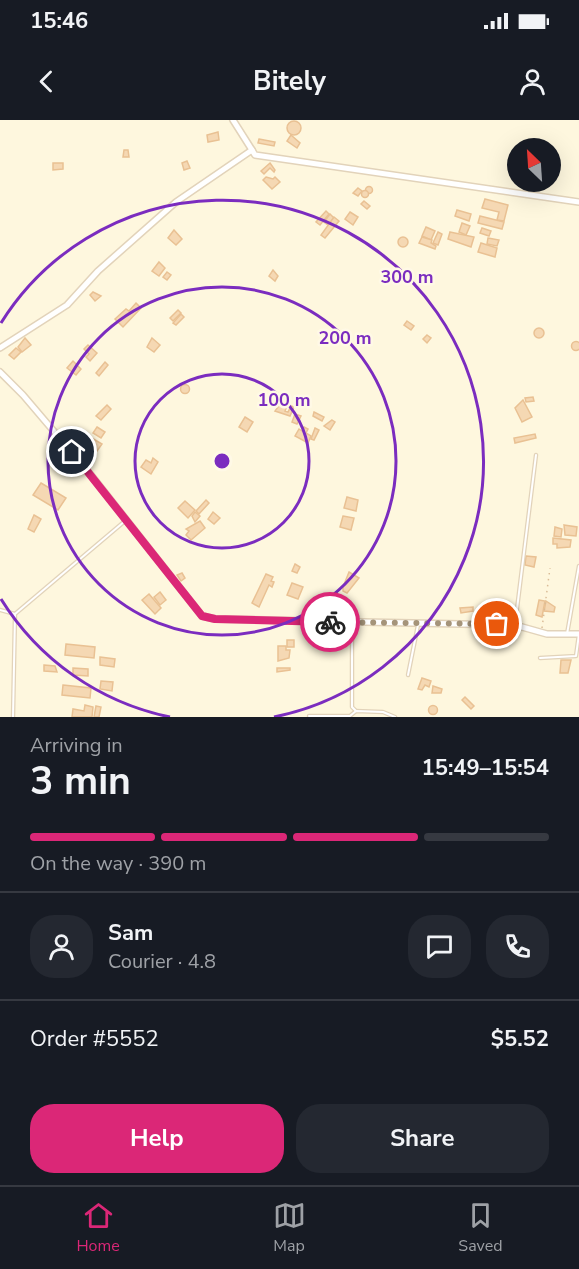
<!DOCTYPE html>
<html lang="en">
<head>
<meta charset="utf-8">
<style>
  :root { --surface:#171b24; --page:#242831; --text:#f1f3f6; --muted:#9ea1a6; --line:#363941; --accent:#db2777 }
  body { margin:0; font-family:"Nunito Sans",sans-serif; background:var(--page); color:var(--text); height:100vh; display:flex; flex-direction:column; font-size:22px; white-space:nowrap }
  * { box-sizing:border-box; margin:0 }
  p { font-size:20px; color:var(--muted) }
  .icon { flex:none; width:33px; height:33px; fill:none; stroke:currentColor; stroke-width:2; stroke-linecap:round; stroke-linejoin:round }
  .map { position:relative; height:597px; overflow:hidden }
  .sheet { display:flex; flex-direction:column; background:var(--surface); flex:1 }
  .sheet>* { flex:none }
  .needle { width:39px; rotate:335deg }
  .buttons { position:absolute; left:507px; top:18px; display:grid; gap:12px }
  .buttons a { display:grid; place-items:center; width:54px; height:54px; border-radius:50%; background:var(--surface); box-shadow:0 6px 24px #0002; font-size:30px }
  .pin { position:absolute; display:grid; place-items:center; width:51px; height:51px; color:#fff; margin:-26px; border:3px solid #fff; border-radius:50%; box-shadow:0 2px 6px #0007 }
  .courier { position:absolute; display:grid; place-items:center; width:60px; height:60px; margin:-30px; border:4px solid #db2777; border-radius:50%; background:#fff; color:#222; box-shadow:0 2px 8px #0007 }
  .headline em { font-style:normal; font-weight:700 }
  .headline div { display:flex; flex-direction:column-reverse }
  .headline { display:flex; align-items:center; justify-content:space-between; height:102px; padding:0 30px }
  h1 { font-size:39px; font-weight:700; line-height:45px }
  .bar { display:grid; grid-template-columns:repeat(4,1fr); gap:9px 6px; align-content:center; height:72px; padding:0 30px }
  .bar i { height:8px; border-radius:4px; background:var(--line) }
  .bar .current { background:var(--accent) }
  .bar p { grid-column:span 4 }
  .line { display:flex; align-items:center; gap:15px; padding:0 30px; border-top:2px solid var(--line) }
  .line div { flex:1 }
  .round { display:grid; place-items:center; flex:none; width:63px; height:63px; border-radius:24px; background:var(--page) }
  .cta { display:flex; gap:12px; margin-top:auto; padding:12px 30px }
  .cta a { flex:1; height:69px; border-radius:24px; background:var(--accent); color:#fff; font-size:24px; font-weight:700; line-height:69px; text-align:center }
  .cta a+a { background:var(--page); color:var(--text) }
  .status { display:flex; justify-content:space-between; align-items:center; height:42px; padding:0 30px; background:var(--surface); direction:ltr }
  .status svg { height:16px; fill:currentColor }
  header { display:flex; justify-content:space-between; align-items:center; height:78px; padding:0 30px; background:var(--surface); font-size:27px; font-weight:700 }
  .tab-bar { display:flex; justify-content:space-around; align-items:center; height:84px; border-top:2px solid var(--line); background:var(--surface); font-size:16px; color:var(--muted) }
  .tab-bar a { display:grid; justify-items:center; gap:3px }
  .tab-bar .current { color:var(--accent) }
  .map>svg:first-child { display:block }
  .building { fill:#f5d8b3; stroke:#e9c193; stroke-width:1.5 }
  .lines { fill:none; stroke-linecap:round; stroke-linejoin:round }
  .service-casing { stroke:#e2d3ba; stroke-width:4.5 }
  .minor-casing { stroke:#e2d3ba; stroke-width:8 }
  .path { stroke:#dabc97; stroke-width:1.5; stroke-dasharray:1.5 4.5; stroke-linecap:butt }
  .service { stroke:#fff; stroke-width:2 }
  .minor { stroke:#fff; stroke-width:5 }
  .done { stroke:#a5947a; stroke-width:6; stroke-dasharray:0 10.8 }
  .route { stroke:#db2777; stroke-width:8 }
  .ring { fill:none; stroke:#7b2cbf; stroke-width:3 }
  .centre { fill:#7b2cbf; stroke:#fff9e6; stroke-width:3 }
  .ring-label { font-size:18px; text-anchor:middle; font-weight:bold; fill:#7b2cbf; stroke:#fff9e6; stroke-width:5; stroke-linejoin:round; paint-order:stroke }
</style>
</head>
<body>
<div class="status"><b>15:46</b><svg viewBox="0 0 49 12"><path d="M0 12V9h3v3zM5 12V6h3v6zM10 12V3h3v9zM15 12V0h3v12zM26 1h20v11H26zM47 4h2v5h-2z"/></svg></div>
<header><svg class="icon" aria-label="back" viewBox="0 0 24 24"><path d="M15 5l-7 7 7 7"/></svg>Bitely<svg class="icon" aria-label="person" viewBox="0 0 24 24"><circle cx="12" cy="8" r="4"/><path d="M4 21q1-7 8-7t8 7"/></svg></header>
<div class="map">
<svg width="579" height="597" viewBox="0 0 579 597">
  <rect width="100%" height="100%" fill="#fef7de"/>
  <g class="building">
    <circle cx="294" cy="8" r="7"/>
    <path d="M218,12L219,20L208,22L207,15Z"/>
    <path d="M291,15L300,23L297,28L287,21Z"/>
    <path d="M259,19L275,22L274,26L258,23Z"/>
    <path d="M124,30H128L129,37H123Z"/>
    <path d="M187,41L190,48L184,50L182,43Z"/>
    <path d="M53,43H63V49L53,50Z"/>
    <path d="M270,43L275,50L274,52L270,48L264,54L261,51Z"/>
    <path d="M266,57L273,59L275,57L280,62L272,69L263,60Z"/>
    <circle cx="369" cy="70" r="3.5"/>
    <path d="M358,68L362,71L358,76L353,73Z"/>
    <circle cx="365" cy="74" r="3.5"/>
    <path d="M485,79L508,85L504,101L497,100L499,92L482,88Z"/>
    <path d="M364,81L370,86L367,89L361,84Z"/>
    <path d="M457,90L471,94L469,101L455,96Z"/>
    <path d="M326,91L329,94L320,105L316,102Z"/>
    <path d="M350,92L358,97L353,105L345,99Z"/>
    <path d="M330,94L334,98L328,105L324,102Z"/>
    <path d="M480,96L504,102L502,109L478,103Z"/>
    <path d="M334,97L339,101L325,118L321,115Z"/>
    <path d="M462,103L470,106L466,115L459,112Z"/>
    <path d="M426,107L435,111L431,120L422,116Z"/>
    <path d="M482,108L491,111L489,116L480,113Z"/>
    <path d="M174,110L182,119L176,125L168,118Z"/>
    <path d="M438,112L442,114L438,125L433,123Z"/>
    <path d="M450,112L474,117L471,127L448,119Z"/>
    <circle cx="403" cy="122" r="5"/>
    <path d="M422,117L432,120L431,123L436,126L435,129L419,123Z"/>
    <path d="M488,118L499,120L497,126L487,124Z"/>
    <path d="M481,123L497,128L495,137L478,132Z"/>
    <path d="M159,142L165,148L159,156L152,151Z"/>
    <path d="M273,150L278,156L275,161L269,156Z"/>
    <path d="M167,152L171,155L167,160L163,157Z"/>
    <path d="M93,172L101,176L95,181L90,175Z"/>
    <path d="M136,183L141,188L123,207L115,199L126,189L129,191Z"/>
    <path d="M178,190L181,193L173,201L170,198Z"/>
    <path d="M181,194L184,197L176,205L173,203Z"/>
    <path d="M407,201L414,206L411,210L404,205Z"/>
    <circle cx="539" cy="213" r="5"/>
    <path d="M427,215L431,218L427,223L423,219Z"/>
    <path d="M25,218L31,225L22,232L18,227Z"/>
    <path d="M152,218L160,225L154,232L147,227Z"/>
    <circle cx="576" cy="226" r="4.5"/>
    <path d="M88,225L97,233L90,241L86,237L89,234L84,229Z"/>
    <path d="M16,228L21,232L14,239L9,235Z"/>
    <path d="M73,241L81,249L76,255L67,248Z"/>
    <path d="M105,242L108,245L99,256L96,253Z"/>
    <circle cx="185" cy="269" r="4.5"/>
    <path d="M533,277L534,281L526,282L525,278Z"/>
    <path d="M523,280L532,297L522,302L515,288Z"/>
    <path d="M281,283L287,286L285,291L288,292L291,286L294,287L290,296L275,291Z"/>
    <path d="M107,285L111,289L101,300L96,296Z"/>
    <path d="M314,292L324,297L322,301L313,296Z"/>
    <path d="M295,294L301,296L297,304L292,302Z"/>
    <path d="M245,297L253,302L247,312L239,307Z"/>
    <path d="M332,300L335,302L330,310L324,306Z"/>
    <path d="M97,307L105,312L101,318L93,313Z"/>
    <path d="M304,307L308,309L306,313L311,316L308,323L295,316L299,309L302,311Z"/>
    <path d="M315,308L319,310L314,320L311,319Z"/>
    <path d="M535,314L536,318L515,323L514,318Z"/>
    <path d="M90,317L102,324L97,331L86,324Z"/>
    <path d="M153,338L158,342L151,354L141,347L146,340L151,343Z"/>
    <path d="M41,363L66,378L58,390L33,375Z"/>
    <path d="M347,377L358,380L356,391L344,388Z"/>
    <path d="M206,380L209,383L199,394L196,391Z"/>
    <path d="M185,381L195,390L188,398L178,388Z"/>
    <path d="M195,392L200,396L195,402L192,396Z"/>
    <path d="M213,392L220,398L214,404L208,399Z"/>
    <path d="M34,395L41,399L34,412L28,409Z"/>
    <path d="M343,396L354,398L351,410L340,407Z"/>
    <path d="M200,401L205,408L191,420L186,415L189,411L186,409Z"/>
    <path d="M564,405L577,407L576,416L565,415Z"/>
    <path d="M555,407L562,409L561,417L554,416Z"/>
    <path d="M553,418L571,420L570,427L557,428V424H553Z"/>
    <path d="M526,436L536,437L534,447L525,445Z"/>
    <path d="M295,444L300,447L297,453L292,451Z"/>
    <path d="M349,452L359,458L347,473L343,471V467Z"/>
    <path d="M182,453L185,458L181,461L177,455Z"/>
    <path d="M266,454L273,457L271,461L274,462L272,467L269,465L259,487L252,483Z"/>
    <path d="M292,463L303,467L298,479L287,475Z"/>
    <path d="M160,472L166,480L160,485L154,477Z"/>
    <path d="M149,474L161,488L155,494L142,480Z"/>
    <path d="M539,480L545,481L542,497L536,495Z"/>
    <path d="M546,481L555,487L554,492L544,491Z"/>
    <path d="M473,487V491L461,493L460,488Z"/>
    <rect x="287" y="520" width="7" height="7"/>
    <path d="M66,524L95,527L94,538L65,535Z"/>
    <path d="M278,526H286V530H290L289,538L278,541Z"/>
    <path d="M100,537L115,539L114,547L100,545Z"/>
    <path d="M561,540H571L568,553H560Z"/>
    <path d="M44,545L55,546L57,552L44,551Z"/>
    <path d="M73,548L88,549V556L73,555Z"/>
    <path d="M277,548H290V550L277,552Z"/>
    <path d="M422,558L431,561L429,567L425,565L422,570L418,569Z"/>
    <path d="M101,561L113,562L112,571L100,569Z"/>
    <path d="M63,565L91,568L90,578L62,575Z"/>
    <path d="M433,566L442,569L441,573H432Z"/>
    <path d="M465,577L474,586L471,589L462,580Z"/>
    <path d="M85,585L93,587L92,597H72L73,589L84,591Z"/>
    <circle cx="433" cy="590" r="4.5"/>
    <path d="M96,586L101,587L99,597H94Z"/>
  </g>
  <g class="lines">
    <defs>
      <g id="service">
        <path d="M0,490L15,494"/>
        <path d="M352,503V587L356,591"/>
        <path d="M515,505L536,335"/>
        <path d="M567,514L579,446"/>
        <path d="M540,538L576,536L579,514"/>
        <path d="M408,555L418,505"/>
        <path d="M309,596H350L356,591L383,592L395,597"/>
        <path d="M13,597L15,494L125,401"/>
      </g>
      <g id="minor">
        <path d="M233,0L252,30"/>
        <path d="M0,228L67,185L98,151L176,82L252,30L255,35L579,82"/>
        <path d="M0,252L23,275L91,355L202,496L215,499L515,505L547,514H579"/>
      </g>
    </defs>
    <use href="#service" class="service-casing"/>
    <use href="#minor" class="minor-casing"/>
    <path class="path" d="M542,508L550,448"/>
    <use href="#service" class="service"/>
    <use href="#minor" class="minor"/>
  </g>
  <g class="lines">
    <path class="done" d="M330,502L497,504"/>
    <path class="route" d="M72,332L202,496L215,499L330,502"/>
  </g>
  <g class="ring">
    <circle cx="222" cy="341" r="87"/>
    <circle cx="222" cy="341" r="174"/>
    <path d="M170 597A261 261 0 0 1 1 479M1 203A261 261 0 1 1 274 597"/>
  </g>
  <circle cx="222" cy="341" r="9" class="centre"/>
  <g class="ring-label">
    <text x="407" y="163">300 m</text>
    <text x="345" y="224">200 m</text>
    <text x="284" y="286">100 m</text>
  </g>
</svg>
<div class="buttons">
<a><svg class="needle" viewBox="-14 -14 28 28"><path d="M0-13l5 13h-10z" fill="#e53935"/><path d="M0 13l5-13h-10z" fill="#9ea1a6"/></svg></a>
</div>
<div class="pin" style="left:497px;top:504px;background:#ea580c"><svg class="icon" aria-label="bag" viewBox="0 0 24 24"><path d="M5 8h14l-1 12H6zM9 8a3 3 0 0 1 6 0"/></svg></div>
<div class="pin" style="left:72px;top:332px;background:#1f2937"><svg class="icon" aria-label="home" viewBox="0 0 24 24"><path d="M3 11l9-7 9 7M6 9v11h12V9"/></svg></div>
<div class="courier" style="left:330px;top:502px"><svg class="icon" aria-label="bike" viewBox="0 0 24 24"><circle cx="6" cy="16" r="4"/><circle cx="18" cy="16" r="4"/><path d="M6 16l4-8h5l3 8M10 8l3 8H6M13 5h3"/></svg></div>
</div>
<section class="sheet">
<div class="headline"><div><h1>3 min</h1><p>Arriving in</p></div><em>15:49–15:54</em></div>
<div class="bar"><i class="current"></i><i class="current"></i><i class="current"></i><i></i><p>On the way · 390 m</p></div>
<div class="line" style="height:108px"><a class="round"><svg class="icon" aria-label="person" viewBox="0 0 24 24"><circle cx="12" cy="8" r="4"/><path d="M4 21q1-7 8-7t8 7"/></svg></a><div><b>Sam</b><p>Courier · 4.8</p></div><a class="round"><svg class="icon" aria-label="chat" viewBox="0 0 24 24"><path d="M4 5h16v11H9l-5 4z"/></svg></a><a class="round"><svg class="icon" aria-label="phone" viewBox="0 0 24 24"><path d="M5 4h4l2 5-3 2q2 4 5 5l2-3 5 2v4C11 20 4 13 5 4z"/></svg></a></div>
<div class="line" style="height:78px"><div>Order #5552</div><b>$5.52</b></div>
<div class="cta"><a>Help</a><a>Share</a></div>
</section>
<nav class="tab-bar">
<a class="current"><svg class="icon" aria-label="home" viewBox="0 0 24 24"><path d="M3 11l9-7 9 7M6 9v11h12V9"/></svg>Home</a>
<a><svg class="icon" aria-label="map" viewBox="0 0 24 24"><path d="M3 6l6-2 6 2 6-2v14l-6 2-6-2-6 2zM9 4v14M15 6v14"/></svg>Map</a>
<a><svg class="icon" aria-label="saved" viewBox="0 0 24 24"><path d="M7 4h10v16l-5-4-5 4z"/></svg>Saved</a>
</nav>
</body>
</html>
